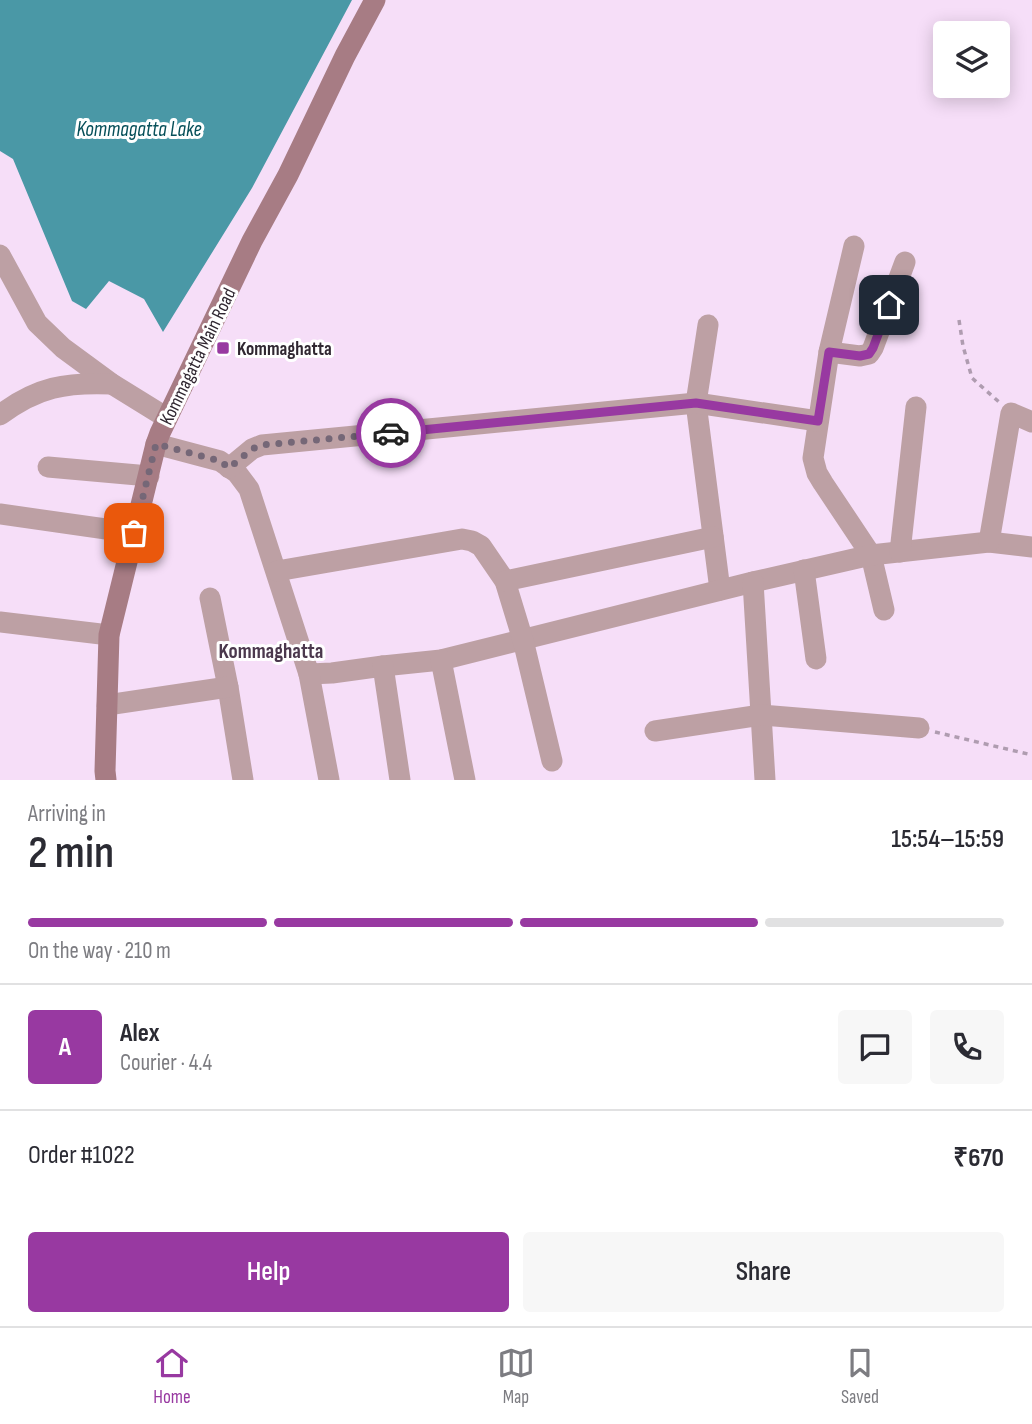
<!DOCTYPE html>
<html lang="en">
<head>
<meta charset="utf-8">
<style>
  :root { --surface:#fff; --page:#f7f7f7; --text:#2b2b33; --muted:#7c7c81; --line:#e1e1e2; --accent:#9839a1 }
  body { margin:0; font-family:"Sofia Sans Condensed",sans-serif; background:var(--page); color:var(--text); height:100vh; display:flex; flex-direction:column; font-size:26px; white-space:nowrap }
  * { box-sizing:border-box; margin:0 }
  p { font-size:23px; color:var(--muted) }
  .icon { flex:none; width:38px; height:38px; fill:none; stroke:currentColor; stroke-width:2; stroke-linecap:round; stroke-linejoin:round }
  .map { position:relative; height:780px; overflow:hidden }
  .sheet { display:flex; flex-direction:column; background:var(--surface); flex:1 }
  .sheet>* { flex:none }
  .controls { position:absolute; left:933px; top:21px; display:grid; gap:14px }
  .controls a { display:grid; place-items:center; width:77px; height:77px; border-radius:7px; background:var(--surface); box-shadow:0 4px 18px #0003; font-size:35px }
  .pin { position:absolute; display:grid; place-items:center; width:60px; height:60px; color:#fff; margin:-30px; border-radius:14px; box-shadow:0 4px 10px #0006 }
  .courier { position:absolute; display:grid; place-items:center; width:70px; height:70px; margin:-35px; border:5px solid #9839a1; border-radius:50%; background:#fff; color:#222; box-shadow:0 2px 9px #0007 }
  .overview em { font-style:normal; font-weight:600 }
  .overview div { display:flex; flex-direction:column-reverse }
  .overview { display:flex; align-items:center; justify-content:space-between; height:119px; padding:0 28px }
  h1 { font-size:46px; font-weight:600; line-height:52px }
  .bar { display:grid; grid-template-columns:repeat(4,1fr); gap:10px 7px; align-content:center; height:84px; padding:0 28px }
  .bar i { height:9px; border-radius:5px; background:var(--line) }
  .bar .selected { background:var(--accent) }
  .bar p { grid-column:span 4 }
  .line { display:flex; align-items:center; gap:18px; padding:0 28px; border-top:2px solid var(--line) }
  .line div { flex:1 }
  .round { display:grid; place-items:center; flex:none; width:74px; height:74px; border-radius:7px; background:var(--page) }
  .button { display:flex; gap:14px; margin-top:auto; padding:14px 28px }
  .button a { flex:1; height:80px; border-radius:7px; background:var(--accent); color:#fff; font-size:28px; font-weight:600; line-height:80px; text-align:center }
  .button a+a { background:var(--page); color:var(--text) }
  .dock { display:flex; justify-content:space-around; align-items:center; height:98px; border-top:2px solid var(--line); background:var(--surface); font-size:19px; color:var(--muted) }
  .dock a { display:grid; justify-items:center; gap:4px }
  .dock .selected { color:var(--accent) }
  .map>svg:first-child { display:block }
  .water { fill:#4a98a6 }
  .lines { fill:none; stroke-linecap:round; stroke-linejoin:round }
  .path { stroke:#af9cb0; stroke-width:3.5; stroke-dasharray:5 5; stroke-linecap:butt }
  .street { stroke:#bda0a4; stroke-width:21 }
  .secondary { stroke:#a77c84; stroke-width:21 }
  .done { stroke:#756777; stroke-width:7; stroke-dasharray:0 12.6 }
  .route { stroke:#9839a1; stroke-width:9 }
  .poi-dot { fill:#9839a1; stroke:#fff; stroke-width:2.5 }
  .labels { text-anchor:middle; stroke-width:6; stroke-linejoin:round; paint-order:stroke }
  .poi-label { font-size:19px; font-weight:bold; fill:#302731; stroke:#fff; text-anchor:start }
  .street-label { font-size:19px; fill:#302731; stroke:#fff }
  .water-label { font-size:21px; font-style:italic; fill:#064f59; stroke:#fff }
  .neighbourhood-label { font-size:21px; font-weight:bold; fill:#4b384d; stroke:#fff }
</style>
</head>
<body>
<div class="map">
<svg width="1032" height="780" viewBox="0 0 1032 780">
  <rect width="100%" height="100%" fill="#f6def8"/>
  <path class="water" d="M0,0H352L252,188L163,332L144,299L109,281L86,309L72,301L13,159L0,151Z"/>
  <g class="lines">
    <g class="path">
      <path d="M959,320L963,346L972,378L999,402"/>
      <path d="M935,732L1032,755"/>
    </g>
    <g class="street">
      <path d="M854,246L829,352L813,458L817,473L823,483L871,555L884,610"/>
      <path d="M0,255L37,323L63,348L112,384L167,418"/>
      <path d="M708,325L696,403L720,590"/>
      <path d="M829,352L860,356L869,354L873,348L905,262"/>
      <path d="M0,415C37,387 66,382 112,384"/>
      <path d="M156,444L220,461L237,473L249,489L309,674L332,673L383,666L441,660L753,582L871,555L989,542L1032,547"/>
      <path d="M48,467L149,476"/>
      <path d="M229,468L252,449L262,445L696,403L818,421"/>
      <path d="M0,514L134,533"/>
      <path d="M989,542L1011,413L1032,422"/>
      <path d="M900,552L916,407"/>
      <path d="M804,570L816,659"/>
      <path d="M277,571L462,539L472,541L481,546L505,581L523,640L552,761"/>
      <path d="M505,581L713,537"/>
      <path d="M753,582L765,780"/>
      <path d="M210,598L228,687L243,780"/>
      <path d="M0,622L109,635"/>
      <path d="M441,660L465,780"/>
      <path d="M383,666L400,780"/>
      <path d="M309,674L329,780"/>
      <path d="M107,705L228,687"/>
      <path d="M655,731L761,715L919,728"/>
    </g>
    <path class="secondary" d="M106,780L105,771L109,635L156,444L160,433L252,241L288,175L345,56L375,0"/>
  </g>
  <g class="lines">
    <path class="done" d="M134,533L156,444L220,461L229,468L252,449L262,445L391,433"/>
    <path class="route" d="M391,433L696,403L818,421L829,352L860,356L869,354L873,348L889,305"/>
  </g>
  <rect class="poi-dot" x="216" y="341" width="14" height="14" rx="3.5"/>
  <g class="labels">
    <g class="poi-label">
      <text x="237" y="355">Kommaghatta</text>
    </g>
    <g class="street-label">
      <text transform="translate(197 356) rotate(-64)" y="7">Kommagatta Main Road</text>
    </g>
    <g class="water-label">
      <text x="139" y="136">Kommagatta Lake</text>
    </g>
    <g class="neighbourhood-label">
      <text x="271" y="658">Kommaghatta</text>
    </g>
  </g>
</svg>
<div class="controls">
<a><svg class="icon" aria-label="layers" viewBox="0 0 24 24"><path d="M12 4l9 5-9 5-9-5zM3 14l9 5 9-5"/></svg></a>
</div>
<div class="pin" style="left:134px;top:533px;background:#ea580c"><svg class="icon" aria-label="bag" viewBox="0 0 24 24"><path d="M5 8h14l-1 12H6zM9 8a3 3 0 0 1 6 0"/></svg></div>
<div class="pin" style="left:889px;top:305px;background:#1f2937"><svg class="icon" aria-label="home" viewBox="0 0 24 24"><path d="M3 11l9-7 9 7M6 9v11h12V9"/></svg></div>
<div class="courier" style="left:391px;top:433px"><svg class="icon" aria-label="car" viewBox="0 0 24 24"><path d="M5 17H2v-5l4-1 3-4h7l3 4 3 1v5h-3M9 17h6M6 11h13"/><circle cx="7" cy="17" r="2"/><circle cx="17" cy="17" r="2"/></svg></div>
</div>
<section class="sheet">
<div class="overview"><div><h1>2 min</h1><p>Arriving in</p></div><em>15:54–15:59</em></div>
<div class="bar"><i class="selected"></i><i class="selected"></i><i class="selected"></i><i></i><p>On the way · 210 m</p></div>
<div class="line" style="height:126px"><b class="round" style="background:var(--accent);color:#fff">A</b><div><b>Alex</b><p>Courier · 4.4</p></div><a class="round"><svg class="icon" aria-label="chat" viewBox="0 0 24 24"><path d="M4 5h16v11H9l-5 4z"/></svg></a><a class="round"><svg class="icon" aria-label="phone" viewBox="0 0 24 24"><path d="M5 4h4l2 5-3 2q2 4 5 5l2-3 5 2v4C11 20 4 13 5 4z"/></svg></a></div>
<div class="line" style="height:91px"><div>Order #1022</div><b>₹670</b></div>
<div class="button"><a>Help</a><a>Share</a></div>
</section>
<nav class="dock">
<a class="selected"><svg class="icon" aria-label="home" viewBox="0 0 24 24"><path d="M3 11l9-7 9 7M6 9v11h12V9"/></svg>Home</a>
<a><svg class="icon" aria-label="map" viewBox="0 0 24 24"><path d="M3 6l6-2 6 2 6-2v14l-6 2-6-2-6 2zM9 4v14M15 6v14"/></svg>Map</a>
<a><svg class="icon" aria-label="saved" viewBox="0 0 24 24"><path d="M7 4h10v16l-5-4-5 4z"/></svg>Saved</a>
</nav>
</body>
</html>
